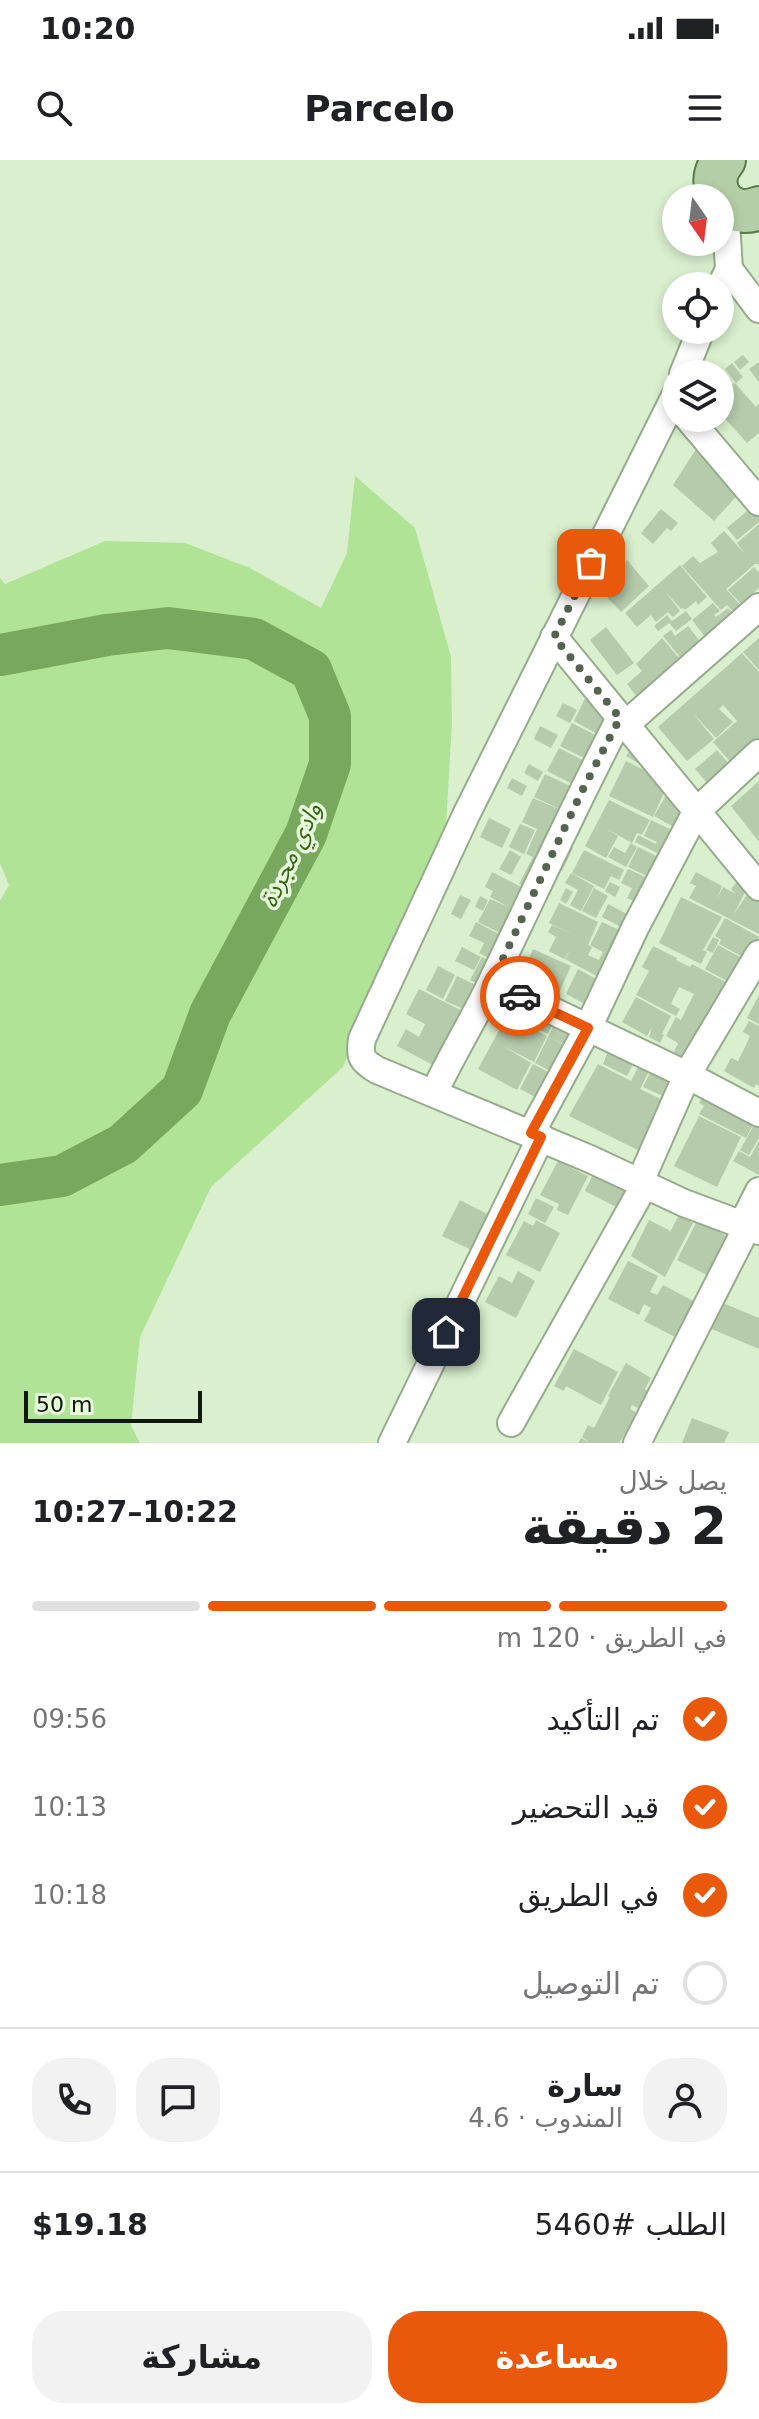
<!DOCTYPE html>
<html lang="ar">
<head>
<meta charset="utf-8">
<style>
  :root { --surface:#fff; --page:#f2f2f2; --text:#202124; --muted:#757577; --line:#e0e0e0; --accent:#ea580c }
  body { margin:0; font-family:"DejaVu Sans","Noto Sans Arabic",sans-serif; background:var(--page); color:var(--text); direction:rtl; height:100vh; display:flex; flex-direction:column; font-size:30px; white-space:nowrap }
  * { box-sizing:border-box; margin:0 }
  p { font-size:26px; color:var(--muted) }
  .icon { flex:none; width:44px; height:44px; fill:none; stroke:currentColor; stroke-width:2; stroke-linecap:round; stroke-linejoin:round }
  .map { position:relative; height:1283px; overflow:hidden; direction:ltr }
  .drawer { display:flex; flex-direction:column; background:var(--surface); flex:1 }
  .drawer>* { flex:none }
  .needle { width:52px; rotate:166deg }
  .buttons { position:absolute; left:662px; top:24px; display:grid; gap:16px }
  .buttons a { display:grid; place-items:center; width:72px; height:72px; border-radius:50%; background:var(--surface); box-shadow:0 4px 12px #0003; font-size:40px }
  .scale { position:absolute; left:24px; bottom:20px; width:178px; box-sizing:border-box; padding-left:8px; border:4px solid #11180d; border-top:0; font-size:22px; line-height:28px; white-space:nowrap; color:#11180d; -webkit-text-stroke:6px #e6fcdb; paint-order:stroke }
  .pin { position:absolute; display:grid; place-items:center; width:68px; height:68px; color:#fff; margin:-34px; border-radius:16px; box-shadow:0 4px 12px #0006 }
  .courier { position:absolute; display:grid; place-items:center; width:80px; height:80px; margin:-40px; border:6px solid #ea580c; border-radius:50%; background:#fff; color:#222; box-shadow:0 2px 10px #0007 }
  .summary em { font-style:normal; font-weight:700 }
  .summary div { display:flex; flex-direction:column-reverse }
  .summary { display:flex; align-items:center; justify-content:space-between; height:136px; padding:0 32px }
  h1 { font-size:52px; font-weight:700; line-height:60px }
  .bar { display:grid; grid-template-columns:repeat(4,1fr); gap:12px 8px; align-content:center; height:96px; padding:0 32px }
  .bar i { height:10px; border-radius:6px; background:var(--line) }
  .bar .active { background:var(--accent) }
  .bar p { grid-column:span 4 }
  .line { display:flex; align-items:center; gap:20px; padding:0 32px; border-top:2px solid var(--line) }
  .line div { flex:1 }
  .round { display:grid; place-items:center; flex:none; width:84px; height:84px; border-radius:32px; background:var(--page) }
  ol { padding:0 32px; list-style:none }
  li { display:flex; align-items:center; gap:24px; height:88px }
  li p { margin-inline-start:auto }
  li .icon { padding:8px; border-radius:50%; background:var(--accent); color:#fff; stroke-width:4 }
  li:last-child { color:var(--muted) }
  li i { width:44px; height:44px; border:4px solid var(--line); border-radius:50% }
  .primary-button { display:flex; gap:16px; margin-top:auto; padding:16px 32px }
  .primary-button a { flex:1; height:92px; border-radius:32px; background:var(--accent); color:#fff; font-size:32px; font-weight:700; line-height:92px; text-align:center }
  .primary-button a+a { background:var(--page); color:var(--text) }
  .status { display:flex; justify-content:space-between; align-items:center; height:56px; padding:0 40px; background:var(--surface); direction:ltr }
  .status svg { height:22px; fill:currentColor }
  header { display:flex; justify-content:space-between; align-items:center; height:104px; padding:0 32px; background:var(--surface); font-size:36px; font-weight:700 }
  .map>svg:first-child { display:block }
  .green { fill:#b0e395 }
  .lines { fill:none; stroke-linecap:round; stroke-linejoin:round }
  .river { stroke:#78a85d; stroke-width:42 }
  .building { fill:#b5cbab }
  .minor-casing { stroke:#96ab8c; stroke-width:30 }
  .primary-casing { stroke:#5b794b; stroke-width:46 }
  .minor { stroke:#fff; stroke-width:26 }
  .primary { stroke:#b5cea7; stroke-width:42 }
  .done { stroke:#576351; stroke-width:8; stroke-dasharray:0 14.4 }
  .route { stroke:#ea580c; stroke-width:10 }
  .labels { text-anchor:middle; stroke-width:7; stroke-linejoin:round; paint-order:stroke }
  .water-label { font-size:24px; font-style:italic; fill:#376518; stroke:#e6fcdb }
</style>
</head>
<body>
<div class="status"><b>10:20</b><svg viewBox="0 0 49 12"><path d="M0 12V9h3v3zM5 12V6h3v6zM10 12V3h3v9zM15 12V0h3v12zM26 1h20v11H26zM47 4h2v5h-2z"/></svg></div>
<header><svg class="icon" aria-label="menu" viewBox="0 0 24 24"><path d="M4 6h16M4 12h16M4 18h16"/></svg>Parcelo<svg class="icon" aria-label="search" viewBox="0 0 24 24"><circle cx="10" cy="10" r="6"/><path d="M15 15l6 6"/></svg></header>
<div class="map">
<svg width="759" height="1283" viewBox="0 0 759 1283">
  <rect width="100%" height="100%" fill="#d9efce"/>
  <path class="green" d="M355,316L415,368L451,497L452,563L446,666L343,907L211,1027L140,1177L131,1266L140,1283H0V741L9,725L0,703V418L5,424L105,381L185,383L250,408L321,448L347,393Z"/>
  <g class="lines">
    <path class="river" d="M0,495L107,475L168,468L254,479L311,510L330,556V604L306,674L210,854L182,930L123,984L62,1016L0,1025"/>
  </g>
  <g class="building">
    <path d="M743,195L749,202L740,210L734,202Z"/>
    <path d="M759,202V222L749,209Z"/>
    <path d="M732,203L743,217L736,223L725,209Z"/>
    <path d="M735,223L756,247L759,244V273L747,283L720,253V235Z"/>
    <path d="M709,269L753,318L714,361L673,325Z"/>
    <path d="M759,341V362L737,380L727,368Z"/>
    <path d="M661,349L678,363L671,371L667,368L653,384L641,373Z"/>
    <path d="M759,364V404H755L726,429L743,448L736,454L727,445L721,450L682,406L693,396L700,403L718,392L711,383L724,371L745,394L737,383Z"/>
    <path d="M627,400L649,426L621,452L607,437Z"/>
    <path d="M680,405L707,437L698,445L696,441L685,450L683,448L681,449L665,431L680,451L673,457L668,452L656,462L651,455L637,467L625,453Z"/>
    <path d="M754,407L759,412V428L741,444L728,430Z"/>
    <path d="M713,443L720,451L714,455L716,457L728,448L736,457L706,478L692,460Z"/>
    <path d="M686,451L692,459L676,471L669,463L658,471L654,466L667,455L672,461Z"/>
    <path d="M688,466L711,495L691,511L663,476L671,470L675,476Z"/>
    <path d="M606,467L634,503L617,515L590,480Z"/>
    <path d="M662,478L690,511L648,551L627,524L642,511L636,504Z"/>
    <path d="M759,478V510L743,492Z"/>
    <path d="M742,493L759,512V598L741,614L713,582L737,561L723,545L719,549L733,562L716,578L692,552L714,579L687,601L658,567Z"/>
    <path d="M595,518L621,571L604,578L574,561Z"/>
    <path d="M563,543L577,550L570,563L556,556Z"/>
    <path d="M572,563L620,588L608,610L560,586Z"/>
    <path d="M540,566L558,575L551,588L534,579Z"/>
    <path d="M634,584L649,593L641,605L626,596Z"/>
    <path d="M559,588L608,613L596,636L547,611Z"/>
    <path d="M717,590L736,612L714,631L695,609Z"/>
    <path d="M626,601L669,622L653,657L609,636Z"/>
    <path d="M529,604L543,612L538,621L524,613Z"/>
    <path d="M545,614L595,638L578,677L566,672L561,682L573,688L562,711L557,709L543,736L519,724L533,697L526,694L537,669L522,662L533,638L568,653L534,637Z"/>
    <path d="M677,616L695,679L654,656Z"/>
    <path d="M512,618L527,626L522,636L507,628Z"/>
    <path d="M759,621V682L731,646Z"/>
    <path d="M609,640L650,660L642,675L637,673L632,683L605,668L618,676L606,698L585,686Z"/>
    <path d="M489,658L511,669L502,688L480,677Z"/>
    <path d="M651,660L686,677L674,701L635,682L638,675L656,684L657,682L644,676Z"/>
    <path d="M520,664L535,670L524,694L509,687Z"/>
    <path d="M631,683L637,687L626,707L608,697L614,687L625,693Z"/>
    <path d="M638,687L681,708L672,728L628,707Z"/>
    <path d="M510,690L521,697L511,715L499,709Z"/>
    <path d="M584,690L624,710L619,720L611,716L604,729L572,713Z"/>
    <path d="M749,707L756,738L745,732L734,754L746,736L759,743V774L689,738L696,726L690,723L696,712L722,726L717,739L723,727L736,734L731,729Z"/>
    <path d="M628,709L654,721L642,745L627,738L632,728L621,723Z"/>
    <path d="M492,712L537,735L523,784L478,762L490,739L509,747L490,737L493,731L485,727Z"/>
    <path d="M571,713L594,726L581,751L570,745L578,730L565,723Z"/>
    <path d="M610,722L620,727L615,737L605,731Z"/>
    <path d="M566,728L573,732L566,744L560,740Z"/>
    <path d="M594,728L608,736L596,758L582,751Z"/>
    <path d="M460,735L471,740L461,759L451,754Z"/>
    <path d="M480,736L488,740L483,751L475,747Z"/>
    <path d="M681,737L722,757L703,790L707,792L701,804L659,783Z"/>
    <path d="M559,743L598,762L588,785L592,787L588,795L599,800L603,792L590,785L602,762L636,778L619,828L565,799L570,790L564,799L549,791L556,777L548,772L552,765L576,776L549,763Z"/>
    <path d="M633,743L654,754L634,774L602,757L608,744L627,754Z"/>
    <path d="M725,758L759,777L748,800L719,784L721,780L715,776Z"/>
    <path d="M476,762L523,787L511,810L479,793L484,783L469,776Z"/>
    <path d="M713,777L719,780L713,793L706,790Z"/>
    <path d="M718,785L751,803L738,827L705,809Z"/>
    <path d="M653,786L677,798L676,800L690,807L692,804L731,825L701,907L674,892L678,883L666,876L676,857L681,860L694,834L679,827L671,844L680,849L676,856L636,835L649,811L642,807Z"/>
    <path d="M462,787L481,797L474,810L455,801Z"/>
    <path d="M533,789L571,806L559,833L521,816Z"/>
    <path d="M482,797L512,812L500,835L470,820Z"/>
    <path d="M438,806L455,815L443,839L426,830Z"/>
    <path d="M578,809L600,821L604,854L566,834Z"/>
    <path d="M457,816L488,831L487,859L445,841Z"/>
    <path d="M419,829L484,862L471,888L442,874L471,889L456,917L397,886L406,869L419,877L425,864L406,854Z"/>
    <path d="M519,832L538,847L529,864L508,854Z"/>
    <path d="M759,835V864L747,858Z"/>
    <path d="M636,837L671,856L662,874L664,875L660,883L649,877L652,867L647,876L622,862Z"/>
    <path d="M539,849L556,857L548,874L531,866Z"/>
    <path d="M561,851L588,895L553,879L570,888L563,903L580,913L574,924L535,903Z"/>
    <path d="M507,856L547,876L534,902L503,886L531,903L517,930L478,909Z"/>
    <path d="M749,861L759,866V926L756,924L754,928L724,911L731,898L738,901L745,887L750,876L743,872Z"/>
    <path d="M613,878L655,900L640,929L667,942L658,1000L569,956L598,904L631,921L639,905L634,902L627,916L603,904Z"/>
    <path d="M655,903L676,924V942L643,927Z"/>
    <path d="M533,904L569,923L556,948L520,929Z"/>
    <path d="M703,936L759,953L746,978L699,954L704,946L699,943Z"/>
    <path d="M699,956L741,977L717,1027L674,1006Z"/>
    <path d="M759,956V978L749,995L740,990Z"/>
    <path d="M759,981V1015L733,1001L739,991L750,997Z"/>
    <path d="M558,1001L588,1016L568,1055L557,1050L559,1044L540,1035Z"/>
    <path d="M596,1008L637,1030L626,1052L585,1031Z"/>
    <path d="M536,1038L554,1047L545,1063L528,1054Z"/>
    <path d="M460,1040L493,1057L476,1092L442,1076Z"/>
    <path d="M679,1055L693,1063L665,1117L631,1096L649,1060L669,1070L670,1072Z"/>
    <path d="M536,1060L560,1073L540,1112L506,1095L524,1061L533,1066Z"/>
    <path d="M697,1061L737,1081L717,1120L677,1100Z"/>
    <path d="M628,1101L658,1116L650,1132L657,1135L663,1125L701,1145L683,1181L644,1161L651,1148L644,1144L639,1155L608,1139Z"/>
    <path d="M518,1111L535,1121L516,1158L485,1142L499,1116L512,1123Z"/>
    <path d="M718,1141L759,1158V1189L707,1167Z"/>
    <path d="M574,1189L618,1212L601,1245L566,1226L564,1231L554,1226Z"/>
    <path d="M626,1203L651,1218L645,1229L652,1234L642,1250L632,1245L630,1249L644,1257L638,1268L631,1264L619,1283H578L581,1278L589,1282L582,1277L588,1265L594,1268L610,1237L608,1236Z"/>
    <path d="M692,1258L729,1272L724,1283H682Z"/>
  </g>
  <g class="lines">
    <defs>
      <g id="minor">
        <path d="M729,109L759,149"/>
        <path d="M720,128L729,109L725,45"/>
        <path d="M683,214L701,170"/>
        <path d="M676,234L466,655L362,879C359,897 362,901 377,910L590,999L684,1043L759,1071"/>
        <path d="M688,258L759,342"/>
        <path d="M554,477L759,727"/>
        <path d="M625,565L759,447"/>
        <path d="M492,822L687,915L759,953"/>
        <path d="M434,933C452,894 475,858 493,819C535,732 575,644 620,558"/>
        <path d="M531,973L588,868L635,768L696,652L759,593"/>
        <path d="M640,1022L687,915L759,794"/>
        <path d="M742,1065L759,1031"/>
        <path d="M511,1263L645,1024"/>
        <path d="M392,1283L541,977"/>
        <path d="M637,1283L747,1067"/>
      </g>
      <g id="primary">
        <path d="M720,38C730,51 744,54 759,48"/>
        <path d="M720,38C713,24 714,12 724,0"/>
      </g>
    </defs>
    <use href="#minor" class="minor-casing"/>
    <use href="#primary" class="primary-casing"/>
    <use href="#minor" class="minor"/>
    <use href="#primary" class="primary"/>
  </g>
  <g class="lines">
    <path class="done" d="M520,836L492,822L583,629L620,558L554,477L591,403"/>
    <path class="route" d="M446,1172L541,977L531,973L588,868L520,836"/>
  </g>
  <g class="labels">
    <g class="water-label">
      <text transform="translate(291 695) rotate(-65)" y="8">وادي مجردة</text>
    </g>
  </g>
</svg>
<div class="buttons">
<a><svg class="needle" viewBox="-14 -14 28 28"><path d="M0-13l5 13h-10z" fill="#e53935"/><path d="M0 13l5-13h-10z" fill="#757577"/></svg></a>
<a><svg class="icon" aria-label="locate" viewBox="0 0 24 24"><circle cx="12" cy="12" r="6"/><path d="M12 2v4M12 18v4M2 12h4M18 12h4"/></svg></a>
<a><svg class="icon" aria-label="layers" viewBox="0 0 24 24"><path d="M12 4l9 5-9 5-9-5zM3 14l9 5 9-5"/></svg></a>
</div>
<div class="scale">50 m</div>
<div class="pin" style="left:591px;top:403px;background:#ea580c"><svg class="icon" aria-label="bag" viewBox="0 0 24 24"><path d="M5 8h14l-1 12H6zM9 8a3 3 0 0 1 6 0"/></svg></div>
<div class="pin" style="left:446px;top:1172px;background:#1f2937"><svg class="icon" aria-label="home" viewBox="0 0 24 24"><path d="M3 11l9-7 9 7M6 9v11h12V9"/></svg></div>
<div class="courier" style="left:520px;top:836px"><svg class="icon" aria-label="car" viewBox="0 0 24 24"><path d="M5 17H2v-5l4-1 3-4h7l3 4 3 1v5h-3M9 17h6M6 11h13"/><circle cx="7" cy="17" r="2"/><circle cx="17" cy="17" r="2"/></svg></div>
</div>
<section class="drawer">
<div class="summary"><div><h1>2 دقيقة</h1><p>يصل خلال</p></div><em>10:22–10:27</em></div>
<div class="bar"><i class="active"></i><i class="active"></i><i class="active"></i><i></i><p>في الطريق · 120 m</p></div>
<ol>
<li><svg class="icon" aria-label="check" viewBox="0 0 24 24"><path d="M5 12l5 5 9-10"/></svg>تم التأكيد<p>09:56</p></li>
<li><svg class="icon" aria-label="check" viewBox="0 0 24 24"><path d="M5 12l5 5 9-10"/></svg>قيد التحضير<p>10:13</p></li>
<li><svg class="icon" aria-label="check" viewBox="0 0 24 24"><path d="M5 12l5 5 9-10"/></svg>في الطريق<p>10:18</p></li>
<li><i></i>تم التوصيل</li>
</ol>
<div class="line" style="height:144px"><a class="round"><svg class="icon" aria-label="person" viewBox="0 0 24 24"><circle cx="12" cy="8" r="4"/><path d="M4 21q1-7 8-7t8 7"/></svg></a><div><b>سارة</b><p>المندوب · 4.6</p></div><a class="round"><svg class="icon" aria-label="chat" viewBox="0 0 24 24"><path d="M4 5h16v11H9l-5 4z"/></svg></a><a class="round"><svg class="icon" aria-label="phone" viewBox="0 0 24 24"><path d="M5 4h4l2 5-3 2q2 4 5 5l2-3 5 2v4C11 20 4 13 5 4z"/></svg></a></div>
<div class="line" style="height:104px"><div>الطلب #5460</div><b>$19.18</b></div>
<div class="primary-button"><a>مساعدة</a><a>مشاركة</a></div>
</section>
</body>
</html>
